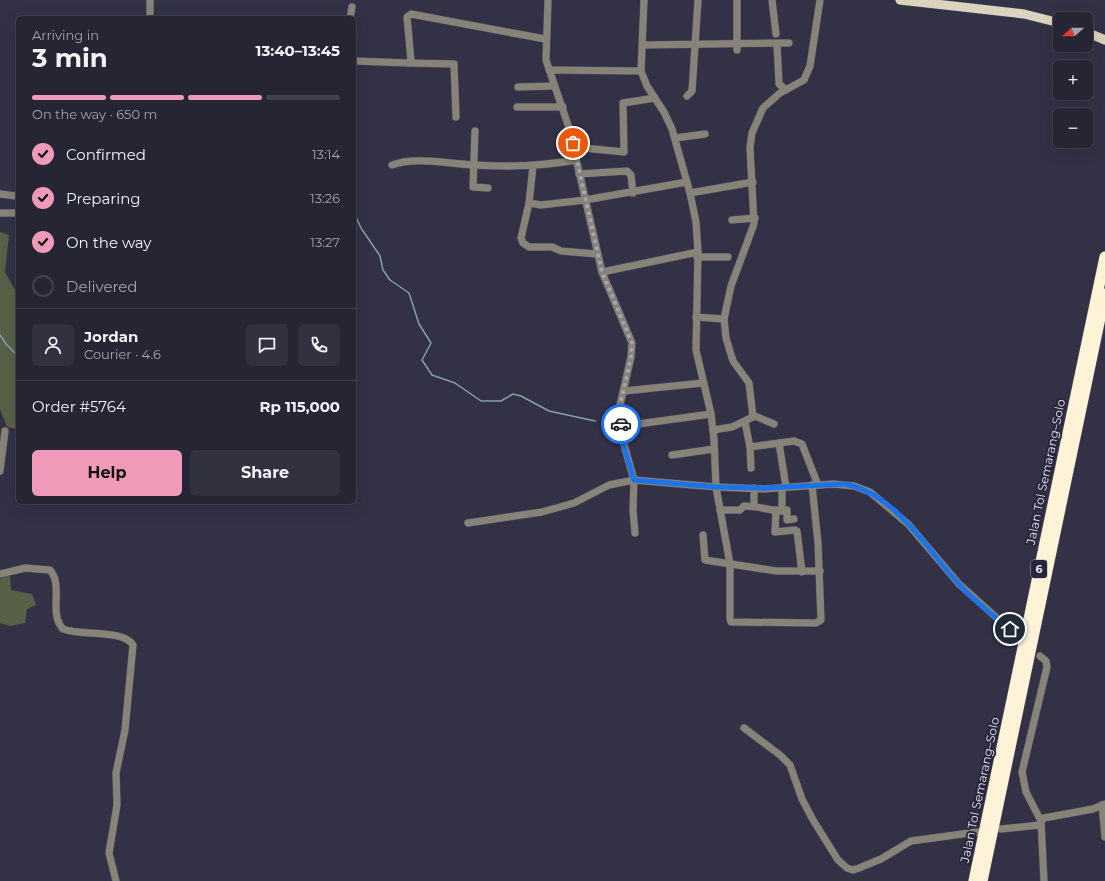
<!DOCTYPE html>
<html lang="en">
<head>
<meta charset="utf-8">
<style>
  :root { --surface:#262534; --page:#323140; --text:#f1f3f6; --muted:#a4a5ac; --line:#42424f; --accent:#ef9ab8 }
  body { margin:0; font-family:Montserrat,sans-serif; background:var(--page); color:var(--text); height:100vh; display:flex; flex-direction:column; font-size:15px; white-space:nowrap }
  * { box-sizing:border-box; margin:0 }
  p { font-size:13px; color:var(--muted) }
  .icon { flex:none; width:22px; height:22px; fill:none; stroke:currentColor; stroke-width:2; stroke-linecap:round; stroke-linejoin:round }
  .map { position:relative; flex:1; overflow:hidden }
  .side { position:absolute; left:16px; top:16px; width:340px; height:488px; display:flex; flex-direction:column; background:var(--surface); border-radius:6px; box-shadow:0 4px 16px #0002,0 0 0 1px var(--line) }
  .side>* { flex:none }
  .needle { width:26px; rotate:249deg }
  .tools { position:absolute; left:1053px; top:12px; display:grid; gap:8px }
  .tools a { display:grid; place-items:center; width:40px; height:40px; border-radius:6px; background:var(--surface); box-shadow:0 4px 16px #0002,0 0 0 1px var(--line); font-size:20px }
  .pin { position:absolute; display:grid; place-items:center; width:34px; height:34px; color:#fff; margin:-17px; border:2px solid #fff; border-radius:50%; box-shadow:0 1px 4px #0007 }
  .courier { position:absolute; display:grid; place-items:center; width:40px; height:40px; margin:-20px; border:3px solid #1a73e8; border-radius:50%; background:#fff; color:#222; box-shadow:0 1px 5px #0007 }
  .head em { font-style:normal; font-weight:700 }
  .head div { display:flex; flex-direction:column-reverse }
  .head { display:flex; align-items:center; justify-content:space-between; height:68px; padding:0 16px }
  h1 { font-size:26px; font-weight:700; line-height:30px }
  .bar { display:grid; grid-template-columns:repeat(4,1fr); gap:6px 4px; align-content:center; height:48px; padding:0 16px }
  .bar i { height:5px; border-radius:3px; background:var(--line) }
  .bar .on { background:var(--accent) }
  .bar p { grid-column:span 4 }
  .line { display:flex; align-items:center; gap:10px; padding:0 16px; border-top:1px solid var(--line) }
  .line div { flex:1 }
  .round { display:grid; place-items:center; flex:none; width:42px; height:42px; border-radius:6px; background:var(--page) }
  ol { padding:0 16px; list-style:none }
  li { display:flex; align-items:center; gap:12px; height:44px }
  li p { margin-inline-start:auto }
  li .icon { padding:4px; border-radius:50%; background:var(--accent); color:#111; stroke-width:4 }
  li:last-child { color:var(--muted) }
  li i { width:22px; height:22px; border:2px solid var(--line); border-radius:50% }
  .button { display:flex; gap:8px; margin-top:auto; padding:8px 16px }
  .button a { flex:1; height:46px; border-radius:6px; background:var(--accent); color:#111; font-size:16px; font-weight:700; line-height:46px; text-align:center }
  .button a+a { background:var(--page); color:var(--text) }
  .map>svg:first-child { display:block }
  .green { fill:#586148 }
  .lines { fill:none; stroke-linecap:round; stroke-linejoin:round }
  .stream { stroke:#85a0a6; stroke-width:1.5 }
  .minor-casing { stroke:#4f4e62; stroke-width:8 }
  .major-casing { stroke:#4f4e62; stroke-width:10 }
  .highway-casing { stroke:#4f4e62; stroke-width:12 }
  .minor { stroke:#888378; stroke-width:7 }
  .major { stroke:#dcd3bc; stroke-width:9 }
  .highway { stroke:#fef3d7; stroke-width:11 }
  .done { stroke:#a7a6b6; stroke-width:4; stroke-dasharray:0 7.2 }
  .route { stroke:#1a73e8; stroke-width:5 }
  .labels { text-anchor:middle; stroke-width:4; stroke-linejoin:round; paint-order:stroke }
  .shield { fill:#28273b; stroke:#adacbc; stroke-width:1 }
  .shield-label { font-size:11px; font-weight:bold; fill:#e6e5f3 }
  .street-label { font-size:12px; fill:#e6e5f3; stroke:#28273b }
</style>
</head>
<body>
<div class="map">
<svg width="1105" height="881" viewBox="0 0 1105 881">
  <rect width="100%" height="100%" fill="#323146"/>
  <g class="green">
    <path d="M0,232L9,235L5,272L18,295V429L7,427L0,409Z"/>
    <path d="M10,575L11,590L32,594L36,605L27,609L25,623L10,626L0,623V579Z"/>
  </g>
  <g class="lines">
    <g class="stream">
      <path d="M354,213L361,228L380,256L383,270L390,280L409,293L419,324L431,343L422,360L432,375L455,383L481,401H501L513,394L521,396L549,411L595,421"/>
      <path d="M0,335L6,344L18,356"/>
    </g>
    <defs>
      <g id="minor">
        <path d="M150,0V18"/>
        <path d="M548,0L546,60L569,128L602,272L632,343L631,357L620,405L621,434"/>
        <path d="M644,0L641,71L647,86L664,112L672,129L690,193L696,222L698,252L696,350L711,414L714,439L716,487L730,564V619L731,622L816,623L821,620L818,543L812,485"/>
        <path d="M772,0L776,34"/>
        <path d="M350,18L352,7"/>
        <path d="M777,44L779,84L786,90"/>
        <path d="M643,45L789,43"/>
        <path d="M737,50V0"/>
        <path d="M354,61L408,63L411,60L407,17L411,14L545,39"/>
        <path d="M408,63L454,64L456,117"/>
        <path d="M549,70L641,71"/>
        <path d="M518,87L554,86"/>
        <path d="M687,96L692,91L698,0"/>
        <path d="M517,107H563"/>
        <path d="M475,131L473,187L488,188"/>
        <path d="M675,138L705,134"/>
        <path d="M574,147L624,152L623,103L655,98"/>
        <path d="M392,165C417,156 448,164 475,165C509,167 543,166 576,160"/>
        <path d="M533,166L529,203L521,238L523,243L529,247H552L561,251L597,254"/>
        <path d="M579,174L627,171L631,175L633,193"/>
        <path d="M690,193L753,182"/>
        <path d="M0,194L16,196"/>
        <path d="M529,203L541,205L585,200L687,182"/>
        <path d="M0,213H18"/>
        <path d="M732,220L755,218"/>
        <path d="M697,257H728"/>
        <path d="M602,272L698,252"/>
        <path d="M696,317L724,319"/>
        <path d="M624,391L703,383"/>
        <path d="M753,417L749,383L733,361L726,338L724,319L731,286L754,224L750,148L752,133L763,108L780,93L804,80L810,66L820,0"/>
        <path d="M745,422L750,447L794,441L802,444L818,485"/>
        <path d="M713,430L732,427L755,416L774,424"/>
        <path d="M779,443L786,487"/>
        <path d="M750,447L751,468"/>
        <path d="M672,455L714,449"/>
        <path d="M0,471L5,431"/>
        <path d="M754,488V506"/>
        <path d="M720,510H740L744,506C757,506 768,510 782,511V488"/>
        <path d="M776,510L775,532L795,530L797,531L802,572"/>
        <path d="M782,511L787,510V520L794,519"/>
        <path d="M468,523L542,512L574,503L609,485L634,480L716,487L764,489L833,484L854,486L870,492L908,524L959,584L1017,636"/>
        <path d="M635,533L633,510L634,480L621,434L627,429L638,424L711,414"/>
        <path d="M703,535L705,560L776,571H820"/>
        <path d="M0,574L25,568L50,570C64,586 48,613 63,629C80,636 123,629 133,645L125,730L116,773L117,805L109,853L116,881"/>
        <path d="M1040,656L1046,661L1047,667L1022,772L1026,792L1041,821"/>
        <path d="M744,728L780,755L790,765L802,799L813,820L838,860L847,868L853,870L859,868L881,859L911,841L977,832"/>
        <path d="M1102,805L1105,837"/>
        <path d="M1001,829L1040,825"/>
        <path d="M1044,881L1041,821L1044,818L1093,809L1105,804"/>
      </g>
      <g id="major">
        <path d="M900,0L1024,14L1060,23"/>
        <path d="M1086,32L1105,40"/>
      </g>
      <g id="highway">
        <path d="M974,881L1105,257"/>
        <path d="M982,881L1105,294"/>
      </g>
    </defs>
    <use href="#minor" class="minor-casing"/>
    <use href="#major" class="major-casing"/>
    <use href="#highway" class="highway-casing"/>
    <use href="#minor" class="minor"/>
    <use href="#major" class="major"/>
    <use href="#highway" class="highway"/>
  </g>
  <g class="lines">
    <path class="done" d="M573,143L602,272L632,343L631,357L620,405L621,424"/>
    <path class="route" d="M621,424L622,440L634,480L716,487L764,488L843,484C894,491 927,550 959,584C974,601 993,615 1010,629"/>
  </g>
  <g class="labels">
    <rect class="shield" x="1031" y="560" width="16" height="18" rx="3"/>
    <g class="shield-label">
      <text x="1039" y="573">6</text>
    </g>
    <g class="street-label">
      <text transform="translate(1046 472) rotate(-78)" y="4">Jalan Tol Semarang–Solo</text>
      <text transform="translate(980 790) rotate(-78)" y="4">Jalan Tol Semarang–Solo</text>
    </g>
  </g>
</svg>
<div class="tools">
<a><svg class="needle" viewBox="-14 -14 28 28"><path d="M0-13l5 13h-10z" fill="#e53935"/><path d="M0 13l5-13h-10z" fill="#a4a5ac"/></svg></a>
<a>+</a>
<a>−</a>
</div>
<div class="pin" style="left:573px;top:143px;background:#ea580c"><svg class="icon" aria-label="bag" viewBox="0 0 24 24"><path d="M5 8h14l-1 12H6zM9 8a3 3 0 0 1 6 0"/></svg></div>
<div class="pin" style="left:1010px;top:629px;background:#1f2937"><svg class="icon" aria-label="home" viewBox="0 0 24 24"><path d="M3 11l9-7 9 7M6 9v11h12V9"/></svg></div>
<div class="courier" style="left:621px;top:424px"><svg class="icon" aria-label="car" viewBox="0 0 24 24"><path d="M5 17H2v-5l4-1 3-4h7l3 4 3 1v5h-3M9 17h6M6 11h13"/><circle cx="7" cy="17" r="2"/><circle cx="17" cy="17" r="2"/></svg></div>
<section class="side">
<div class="head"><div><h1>3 min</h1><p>Arriving in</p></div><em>13:40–13:45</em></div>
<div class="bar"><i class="on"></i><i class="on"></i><i class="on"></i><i></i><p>On the way · 650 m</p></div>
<ol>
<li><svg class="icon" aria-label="check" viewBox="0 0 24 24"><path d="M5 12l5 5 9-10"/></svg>Confirmed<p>13:14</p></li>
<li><svg class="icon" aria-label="check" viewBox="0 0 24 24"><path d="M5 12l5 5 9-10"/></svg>Preparing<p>13:26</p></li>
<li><svg class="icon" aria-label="check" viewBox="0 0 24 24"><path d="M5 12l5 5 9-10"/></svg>On the way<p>13:27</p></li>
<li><i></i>Delivered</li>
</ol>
<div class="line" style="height:72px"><a class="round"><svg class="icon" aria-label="person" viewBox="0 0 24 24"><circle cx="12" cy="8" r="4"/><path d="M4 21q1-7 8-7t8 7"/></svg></a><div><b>Jordan</b><p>Courier · 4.6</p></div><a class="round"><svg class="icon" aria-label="chat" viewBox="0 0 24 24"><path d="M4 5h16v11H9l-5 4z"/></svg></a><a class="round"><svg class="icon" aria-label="phone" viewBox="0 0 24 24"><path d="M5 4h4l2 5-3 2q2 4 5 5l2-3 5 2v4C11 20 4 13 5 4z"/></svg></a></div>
<div class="line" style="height:52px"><div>Order #5764</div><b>Rp 115,000</b></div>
<div class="button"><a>Help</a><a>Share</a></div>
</section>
</div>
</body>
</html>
